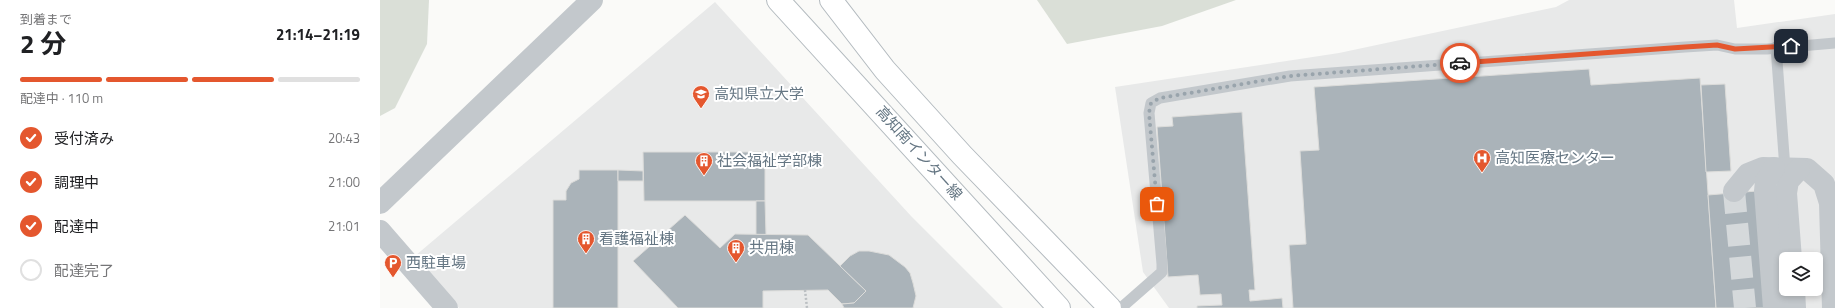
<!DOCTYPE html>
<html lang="ja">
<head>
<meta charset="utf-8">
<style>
  :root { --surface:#fff; --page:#f2f2f2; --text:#202124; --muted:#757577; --line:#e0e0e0; --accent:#e4572e }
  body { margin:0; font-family:"Titillium Web","Noto Sans JP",sans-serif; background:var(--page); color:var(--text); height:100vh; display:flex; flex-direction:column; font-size:15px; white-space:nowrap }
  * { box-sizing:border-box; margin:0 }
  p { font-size:13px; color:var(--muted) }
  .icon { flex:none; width:22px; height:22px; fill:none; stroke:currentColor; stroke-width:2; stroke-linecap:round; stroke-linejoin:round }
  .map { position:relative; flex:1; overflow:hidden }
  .panel { display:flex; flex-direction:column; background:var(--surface); width:380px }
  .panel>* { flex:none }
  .fabs { position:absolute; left:1399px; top:252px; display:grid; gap:8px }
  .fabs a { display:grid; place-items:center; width:44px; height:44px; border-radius:6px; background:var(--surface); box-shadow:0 2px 6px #0003; font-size:20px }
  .pin { position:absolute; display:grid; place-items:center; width:34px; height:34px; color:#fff; margin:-17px; border-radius:8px; box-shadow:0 2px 6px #0006 }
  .courier { position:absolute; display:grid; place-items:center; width:40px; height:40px; margin:-20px; border:3px solid #e4572e; border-radius:50%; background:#fff; color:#222; box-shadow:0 1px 5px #0007 }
  .headline em { font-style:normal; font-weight:700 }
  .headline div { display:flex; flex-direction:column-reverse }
  .headline { display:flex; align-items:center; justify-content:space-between; height:68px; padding:0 20px }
  h1 { font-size:26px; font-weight:700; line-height:30px }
  .bar { display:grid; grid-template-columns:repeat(4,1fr); gap:6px 4px; align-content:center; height:48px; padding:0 20px }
  .bar i { height:5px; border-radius:3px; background:var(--line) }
  .bar .selected { background:var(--accent) }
  .bar p { grid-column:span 4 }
  ol { padding:0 20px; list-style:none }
  li { display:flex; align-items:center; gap:12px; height:44px }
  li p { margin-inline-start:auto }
  li .icon { padding:4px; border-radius:50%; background:var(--accent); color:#fff; stroke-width:4 }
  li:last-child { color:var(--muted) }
  li i { width:22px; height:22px; border:2px solid var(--line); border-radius:50% }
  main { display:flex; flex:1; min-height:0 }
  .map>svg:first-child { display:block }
  .built { fill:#e8e9e9; fill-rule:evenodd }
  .green { fill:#dadfd7 }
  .building { fill:#aab3b9; stroke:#dcdcda }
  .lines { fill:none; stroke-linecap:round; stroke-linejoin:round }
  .street-tunnel { stroke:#d5d9db; stroke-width:22; stroke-dasharray:22 11; stroke-linecap:butt }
  .secondary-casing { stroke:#b3babf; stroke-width:24 }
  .path { stroke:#bbbfc2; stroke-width:2.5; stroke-dasharray:2 2; stroke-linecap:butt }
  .lane { stroke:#c3c8cc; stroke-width:11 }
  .street { stroke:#c3c8cc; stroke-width:22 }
  .secondary { stroke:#fff; stroke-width:22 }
  .done { stroke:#99a4ac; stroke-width:4; stroke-dasharray:0 7.2 }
  .route { stroke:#e4572e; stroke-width:5 }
  .labels { text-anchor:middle; stroke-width:4; stroke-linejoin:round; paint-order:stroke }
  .poi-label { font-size:15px; fill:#657683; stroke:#fff; text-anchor:start }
  .street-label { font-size:15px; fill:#657683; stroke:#fff }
</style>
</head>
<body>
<main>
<section class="panel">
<div class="headline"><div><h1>2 分</h1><p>到着まで</p></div><em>21:14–21:19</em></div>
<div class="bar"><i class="selected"></i><i class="selected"></i><i class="selected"></i><i></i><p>配達中 · 110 m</p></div>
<ol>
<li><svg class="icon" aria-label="check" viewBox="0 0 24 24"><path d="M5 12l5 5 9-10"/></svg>受付済み<p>20:43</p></li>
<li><svg class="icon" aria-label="check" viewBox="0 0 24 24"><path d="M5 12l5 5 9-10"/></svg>調理中<p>21:00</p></li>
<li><svg class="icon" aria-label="check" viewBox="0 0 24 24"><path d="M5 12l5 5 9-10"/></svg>配達中<p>21:01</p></li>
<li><i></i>配達完了</li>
</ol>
</section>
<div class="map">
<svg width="1455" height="308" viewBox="0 0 1455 308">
  <rect width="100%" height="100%" fill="#fafaf8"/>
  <g class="built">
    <path d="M1189,0H1354L1357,28L1455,14V308H789L763,272L735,87L959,53L1176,7ZM1406,259H1436V289H1406Z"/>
    <path d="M335,2L531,216L623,308H79L35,256Z"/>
  </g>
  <g class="green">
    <path d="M0,0H49L47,44L15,108L0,116Z"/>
    <path d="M657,0H856L782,26L687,44Z"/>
  </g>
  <g class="building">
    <path d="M1209,69L1211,85L1320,78L1336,308H913L909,245L926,244L920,151L939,150L934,87Z"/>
    <path d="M1345,84L1351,171L1326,172L1321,85Z"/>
    <path d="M862,112L875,290H869L870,301L902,298L903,308H817V306L842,305L841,294L820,295L818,275L788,277L777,127L793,126L792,117Z"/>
    <path d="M263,152H385V201H264Z"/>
    <path d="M199,170H238V308H173V200H186V191L191,183L199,179Z"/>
    <path d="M238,170L263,171V181H238Z"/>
    <path d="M1377,191L1385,308H1336L1328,195Z"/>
    <path d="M376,201H385L386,235H376Z"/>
    <path d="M305,215L340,248L355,234L428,235L486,291L474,303L462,304L448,290L383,291V308H298L253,261Z"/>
    <path d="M479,251H489L509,255L525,267L530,273L533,283L536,296L533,308H464L462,304L474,303L486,291L460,266L470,256Z"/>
  </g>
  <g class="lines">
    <path class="street-tunnel" d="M1354,191L1365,308"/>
    <defs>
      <g id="secondary">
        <path d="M398,0L679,308"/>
        <path d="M451,0L505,70L582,155L730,308"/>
      </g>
    </defs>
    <use href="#secondary" class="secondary-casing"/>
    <path class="path" d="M425,290L427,308"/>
    <g class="lane">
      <path d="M1396,47L1405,169"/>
      <path d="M741,308L782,272V264L769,113L771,103L780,98L910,76L1305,47L1337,45L1355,49H1387L1455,43"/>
    </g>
    <g class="street">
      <path d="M1354,191L1368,174L1383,168L1427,169L1444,184L1450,203L1453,308"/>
      <path d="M0,203L212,0"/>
      <path d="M0,231L67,308"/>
      <path d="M1411,259L1406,193L1408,181L1419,169"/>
      <path d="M1414,289L1415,308"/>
      <path d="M1394,308L1385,191L1386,181L1394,168"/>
    </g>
    <use href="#secondary" class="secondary"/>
  </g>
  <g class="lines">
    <path class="done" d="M777,204L769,113L771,103L780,98L910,76L1080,63"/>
    <path class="route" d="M1080,63L1305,47L1337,45L1355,49L1411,46"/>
  </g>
  <defs>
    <symbol id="university-pin" viewBox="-11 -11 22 30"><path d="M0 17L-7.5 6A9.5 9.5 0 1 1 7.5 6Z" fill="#e4572e" stroke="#fff"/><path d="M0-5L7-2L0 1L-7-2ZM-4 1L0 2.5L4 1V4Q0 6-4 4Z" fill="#fff"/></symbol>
    <symbol id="hospital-pin" viewBox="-11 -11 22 30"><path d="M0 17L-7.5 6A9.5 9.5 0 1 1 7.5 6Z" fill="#e4572e" stroke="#fff"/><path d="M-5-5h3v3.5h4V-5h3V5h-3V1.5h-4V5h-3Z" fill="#fff"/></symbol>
    <symbol id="building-pin" viewBox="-11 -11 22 30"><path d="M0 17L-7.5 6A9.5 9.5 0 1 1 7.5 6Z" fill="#e4572e" stroke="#fff"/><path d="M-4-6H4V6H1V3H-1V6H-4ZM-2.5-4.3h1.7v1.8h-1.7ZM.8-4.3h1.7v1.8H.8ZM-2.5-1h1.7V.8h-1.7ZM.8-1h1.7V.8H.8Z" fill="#fff"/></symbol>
    <symbol id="parking-pin" viewBox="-11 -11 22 30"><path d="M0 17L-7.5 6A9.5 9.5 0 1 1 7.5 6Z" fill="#e4572e" stroke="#fff"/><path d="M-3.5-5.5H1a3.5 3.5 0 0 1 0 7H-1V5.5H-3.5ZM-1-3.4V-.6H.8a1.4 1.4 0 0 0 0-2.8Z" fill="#fff"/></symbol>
  </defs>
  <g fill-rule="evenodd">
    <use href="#university-pin" x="311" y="84" width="20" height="27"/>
    <use href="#hospital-pin" x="1092" y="148" width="20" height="27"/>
    <use href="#building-pin" x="314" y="151" width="20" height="27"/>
    <use href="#building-pin" x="196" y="229" width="20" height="27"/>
    <use href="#building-pin" x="346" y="238" width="20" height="27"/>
    <use href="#parking-pin" x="3" y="253" width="20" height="27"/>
  </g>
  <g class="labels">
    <g class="poi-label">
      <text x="334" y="99">高知県立大学</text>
      <text x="1115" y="163">高知医療センター</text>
      <text x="337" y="166">社会福祉学部棟</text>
      <text x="219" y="244">看護福祉棟</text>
      <text x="369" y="253">共用棟</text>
      <text x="26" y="268">西駐車場</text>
    </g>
    <g class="street-label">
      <text transform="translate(539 153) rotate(48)" y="5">高知南インター線</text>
    </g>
  </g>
</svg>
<div class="fabs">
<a><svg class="icon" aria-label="layers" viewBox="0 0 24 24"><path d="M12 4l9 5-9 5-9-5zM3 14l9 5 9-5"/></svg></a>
</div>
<div class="pin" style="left:777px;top:204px;background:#ea580c"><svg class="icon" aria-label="bag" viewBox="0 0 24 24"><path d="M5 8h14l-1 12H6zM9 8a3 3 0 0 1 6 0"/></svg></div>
<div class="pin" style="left:1411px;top:46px;background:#1f2937"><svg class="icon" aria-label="home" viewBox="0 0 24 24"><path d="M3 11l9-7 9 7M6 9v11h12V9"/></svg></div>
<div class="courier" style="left:1080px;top:63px"><svg class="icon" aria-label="car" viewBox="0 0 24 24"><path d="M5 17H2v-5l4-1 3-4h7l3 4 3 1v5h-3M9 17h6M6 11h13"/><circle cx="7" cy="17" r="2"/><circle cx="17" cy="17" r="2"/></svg></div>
</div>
</main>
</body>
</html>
